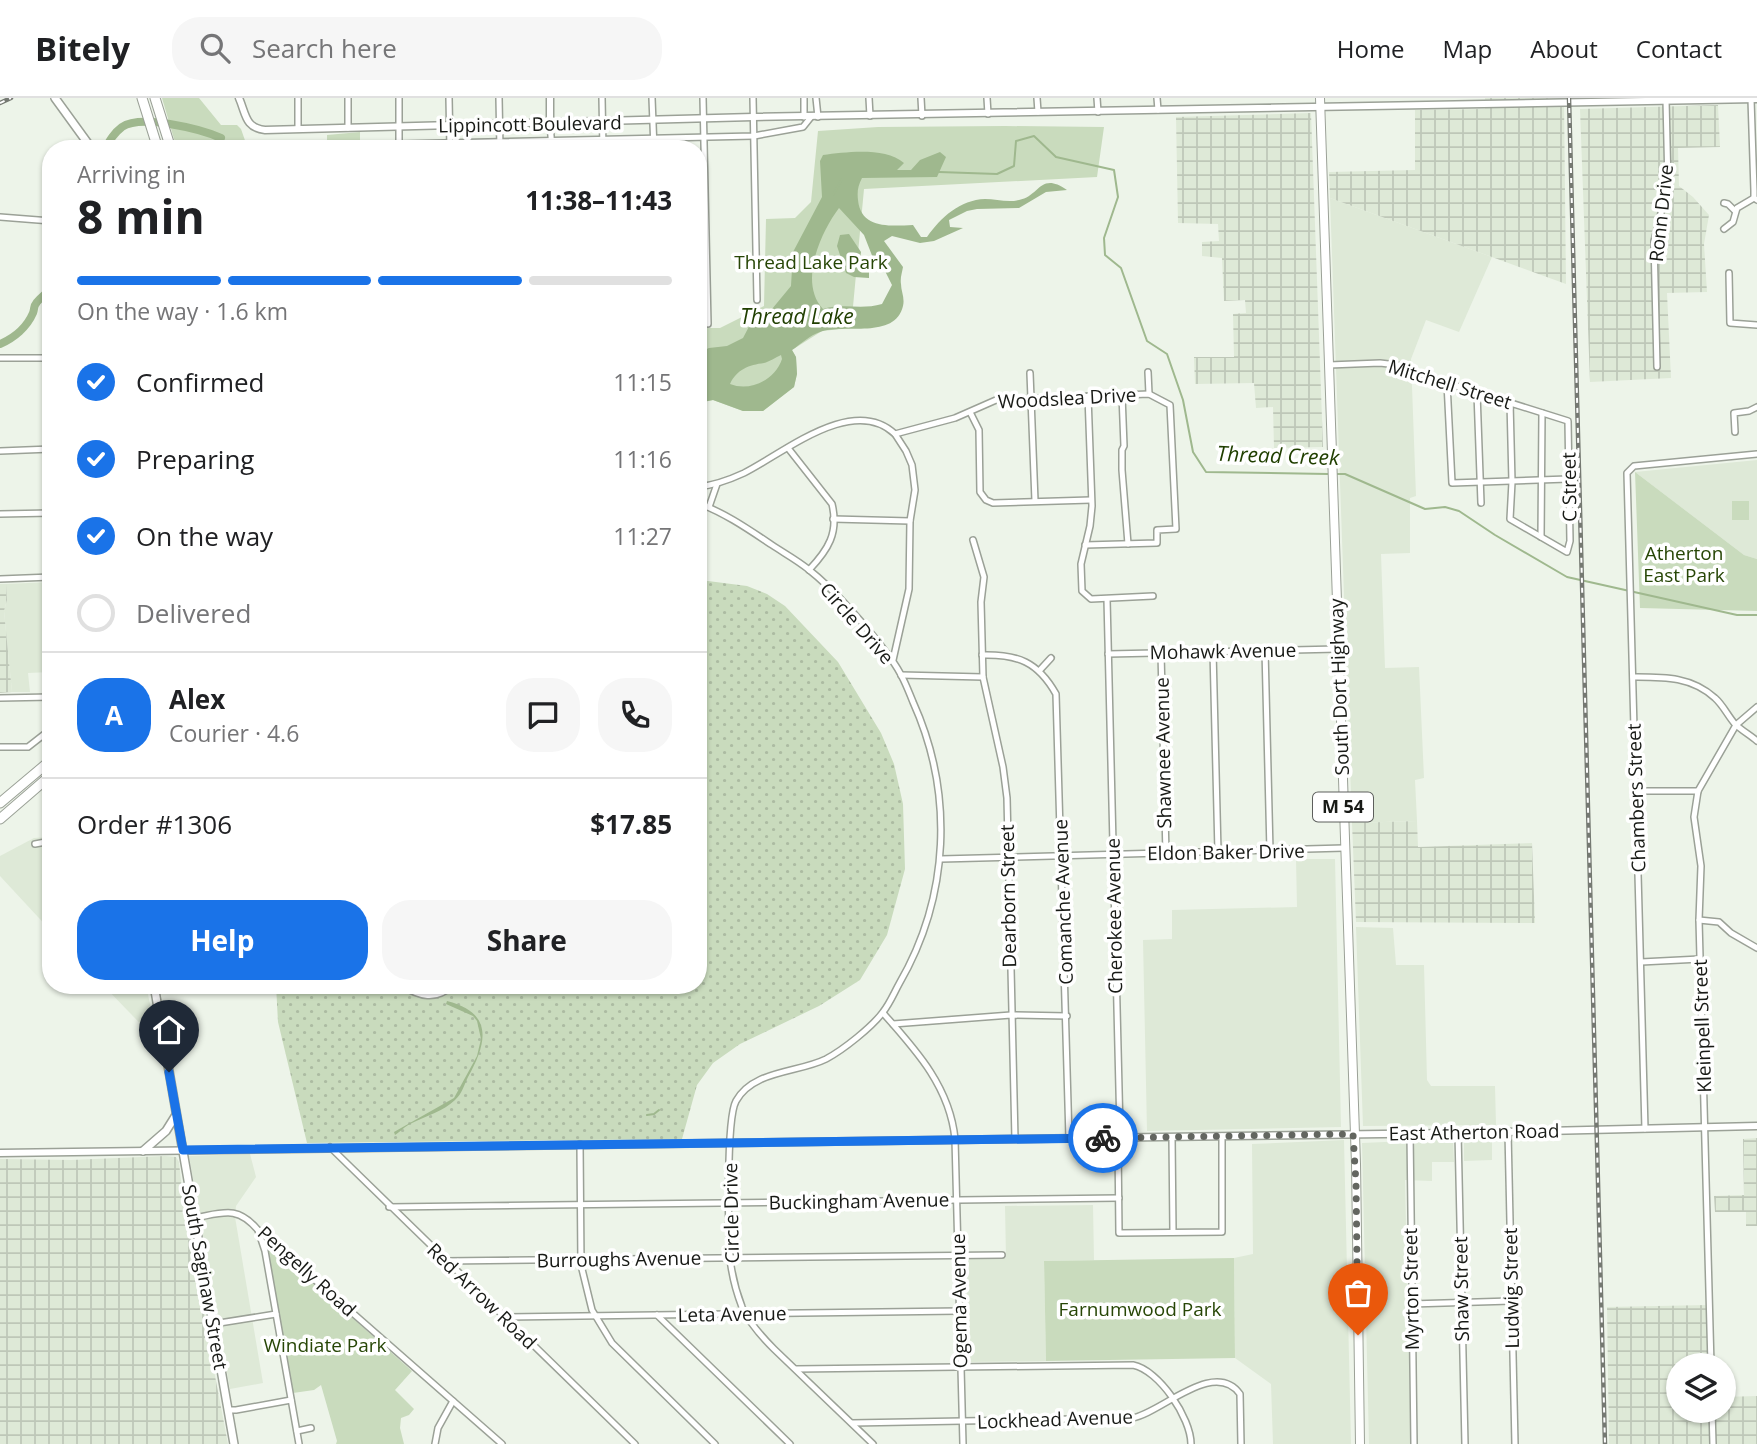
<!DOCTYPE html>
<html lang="en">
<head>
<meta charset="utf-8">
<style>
  :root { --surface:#fff; --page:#f6f6f6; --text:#202124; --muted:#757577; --line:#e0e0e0; --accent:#1a73e8 }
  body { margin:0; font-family:"Open Sans",sans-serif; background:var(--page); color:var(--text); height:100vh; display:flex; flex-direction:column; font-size:26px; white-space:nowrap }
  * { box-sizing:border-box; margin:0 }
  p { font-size:23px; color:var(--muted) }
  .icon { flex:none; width:38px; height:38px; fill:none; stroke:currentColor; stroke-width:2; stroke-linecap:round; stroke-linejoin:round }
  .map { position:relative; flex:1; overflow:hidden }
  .panel { position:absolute; left:42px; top:42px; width:665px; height:854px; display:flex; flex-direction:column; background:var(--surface); border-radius:28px; box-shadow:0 2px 5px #0004 }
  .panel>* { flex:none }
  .buttons { position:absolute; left:1666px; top:1255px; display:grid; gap:14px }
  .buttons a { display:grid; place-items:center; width:70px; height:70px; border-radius:50%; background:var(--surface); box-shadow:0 2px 5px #0004; font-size:35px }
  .pin { position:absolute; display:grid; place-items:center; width:60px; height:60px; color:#fff; margin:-72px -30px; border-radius:50% 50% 50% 0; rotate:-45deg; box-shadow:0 0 7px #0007 }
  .pin .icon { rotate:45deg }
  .courier { position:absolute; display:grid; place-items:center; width:70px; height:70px; margin:-35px; border:5px solid #1a73e8; border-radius:50%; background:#fff; color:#222; box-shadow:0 2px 9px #0007 }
  .head em { font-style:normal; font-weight:700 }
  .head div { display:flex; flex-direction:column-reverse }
  .head { display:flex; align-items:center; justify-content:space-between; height:119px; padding:0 35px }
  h1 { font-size:46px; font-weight:700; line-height:52px }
  .bar { display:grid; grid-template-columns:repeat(4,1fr); gap:10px 7px; align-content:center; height:84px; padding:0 35px }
  .bar i { height:9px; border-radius:5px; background:var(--line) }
  .bar .on { background:var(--accent) }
  .bar p { grid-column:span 4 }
  .line { display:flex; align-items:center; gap:18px; padding:0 35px; border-top:2px solid var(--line) }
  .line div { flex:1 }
  .round { display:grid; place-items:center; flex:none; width:74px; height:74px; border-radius:28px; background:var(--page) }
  ol { padding:0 35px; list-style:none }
  li { display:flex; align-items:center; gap:21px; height:77px }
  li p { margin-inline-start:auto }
  li .icon { padding:7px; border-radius:50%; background:var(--accent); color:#fff; stroke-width:4 }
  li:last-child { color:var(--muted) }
  li i { width:38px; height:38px; border:4px solid var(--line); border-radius:50% }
  .button { display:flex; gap:14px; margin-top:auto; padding:14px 35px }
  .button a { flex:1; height:80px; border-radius:28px; background:var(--accent); color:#fff; font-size:28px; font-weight:700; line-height:80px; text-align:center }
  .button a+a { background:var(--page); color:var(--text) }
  header { display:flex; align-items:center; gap:42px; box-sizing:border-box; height:98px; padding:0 35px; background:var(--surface); border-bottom:2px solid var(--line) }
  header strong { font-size:33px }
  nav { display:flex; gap:38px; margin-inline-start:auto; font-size:24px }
  .search { width:490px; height:63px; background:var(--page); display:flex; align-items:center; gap:18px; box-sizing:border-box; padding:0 24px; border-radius:28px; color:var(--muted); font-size:26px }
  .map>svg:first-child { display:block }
  .built { fill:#dee9d7 }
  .industrial { fill:url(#industrial-grid) }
  .grass { fill:url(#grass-dots) }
  .park { fill:#c9dbbd }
  .water { fill:#9fb88e; fill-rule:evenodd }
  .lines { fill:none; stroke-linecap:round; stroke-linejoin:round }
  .stream { stroke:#9fb88e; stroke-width:2 }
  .river { stroke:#9fb88e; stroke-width:8 }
  .minor-casing { stroke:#9ba197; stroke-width:8 }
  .tertiary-casing { stroke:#9ba197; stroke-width:9 }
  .secondary-casing { stroke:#9ba197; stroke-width:10 }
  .primary-casing { stroke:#9ba197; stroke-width:10 }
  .motorway-casing { stroke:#9ba197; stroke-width:11 }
  .minor { stroke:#fff; stroke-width:5 }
  .tertiary { stroke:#fff; stroke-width:6 }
  .secondary { stroke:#fff; stroke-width:7 }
  .primary { stroke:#fff; stroke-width:8 }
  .motorway { stroke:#fff; stroke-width:9 }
  .rail-casing { stroke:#757972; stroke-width:4.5 }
  .rail { stroke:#fff; stroke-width:2; stroke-dasharray:5; stroke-linecap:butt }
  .done { stroke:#636660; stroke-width:7; stroke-dasharray:0 12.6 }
  .route { stroke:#1a73e8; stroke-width:9 }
  .labels { text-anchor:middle; stroke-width:7; stroke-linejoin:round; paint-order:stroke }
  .shield { fill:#fff; stroke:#5d5f5c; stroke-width:2 }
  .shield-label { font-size:18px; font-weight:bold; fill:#181a16 }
  .street-label { font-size:19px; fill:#181a16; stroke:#fff }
  .park-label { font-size:19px; fill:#274606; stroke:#fff }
  .water-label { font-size:21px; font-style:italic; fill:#203f00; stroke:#fff }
</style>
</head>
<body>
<header>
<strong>Bitely</strong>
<div class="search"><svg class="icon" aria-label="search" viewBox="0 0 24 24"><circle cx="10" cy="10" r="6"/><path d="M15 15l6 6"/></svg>Search here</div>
<nav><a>Home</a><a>Map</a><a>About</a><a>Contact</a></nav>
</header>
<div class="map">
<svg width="1757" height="1346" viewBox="0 0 1757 1346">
  <defs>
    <pattern id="industrial-grid" width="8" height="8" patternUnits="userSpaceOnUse" patternTransform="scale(1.75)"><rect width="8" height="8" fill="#dee9d7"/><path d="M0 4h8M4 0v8" fill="none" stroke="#bec7b8"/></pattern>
    <pattern id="grass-dots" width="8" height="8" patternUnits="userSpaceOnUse" patternTransform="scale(1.75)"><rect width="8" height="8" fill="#c9dbbd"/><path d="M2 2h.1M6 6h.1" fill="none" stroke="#acbba2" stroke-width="1.8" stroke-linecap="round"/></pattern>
  </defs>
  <rect width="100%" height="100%" fill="#edf4e9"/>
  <g class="built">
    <path d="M1330,100L1492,159L1459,234L1426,222L1411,261L1416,398L1410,400V455L1381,456L1385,570L1419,569L1424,680L1415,682L1417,723L1352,725Z"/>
    <path d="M1757,362V461L1744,457L1635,374Z"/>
    <path d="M51,484V574L28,575L30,594H12L4,513L7,502L6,486Z"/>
    <path d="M48,739L51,751V833L0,778V758L34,740Z"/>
    <path d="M1296,761H1335L1341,1029L1147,1033L1143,842L1172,841V812L1297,809Z"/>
    <path d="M1356,829L1393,830L1396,867H1424L1427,982L1431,988H1495L1496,1027L1363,1028Z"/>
    <path d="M103,887H146L158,944Z"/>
    <path d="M1492,1040V1062L1464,1063V1041Z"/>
    <path d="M1453,1041L1454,1064H1432V1083L1405,1082L1411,1346H1369L1362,1045Z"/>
    <path d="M1344,1042L1351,1346H1273L1271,1286L1235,1260L1234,1160L1253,1156L1252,1046Z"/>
    <path d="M250,1056L256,1079L236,1108L235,1119L263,1285L230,1291L189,1058Z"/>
    <path d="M1093,1107L1094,1162L1044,1163L1046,1263L968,1264L966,1160H1006L1005,1108Z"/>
  </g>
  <g class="industrial">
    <path d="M1485,0H1564L1566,186L1330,100L1329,74L1415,72V12L1485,11Z"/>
    <path d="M1718,7L1720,49L1678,50L1679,88L1693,99L1709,117L1704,146L1707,194L1667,195L1671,280L1590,284L1580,11Z"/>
    <path d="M1311,15L1323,349L1274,350L1273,309L1256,310L1254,285L1195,286L1194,259H1234L1233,216L1246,215L1245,202L1224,203L1222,160L1202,158V144L1219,143L1218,126L1178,125L1176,19Z"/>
    <path d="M0,486H6L7,502L4,513L12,594L0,595Z"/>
    <path d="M1417,723L1418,749L1532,745L1535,825L1356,824L1352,725Z"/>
    <path d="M1757,1040V1128H1746V1114H1715L1714,1098L1744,1097L1743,1041Z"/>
    <path d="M165,1058L176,1059L179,1064L182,1092L208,1231V1241L228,1346H0V1061L71,1062Z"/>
    <path d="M1708,1207L1709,1267H1678V1312H1724V1299L1757,1298V1346H1609L1607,1209Z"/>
  </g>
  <path class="grass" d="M708,483L747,488L767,496L785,508L838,564L881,635L894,666L903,706L905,771L887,837L860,882L819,908L740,946L713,965L697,987L682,1041L307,1045L278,924L276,887H398C416,897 438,896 456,887H698V484Z"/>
  <g class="park">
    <path d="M162,0H199L221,27H237L241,31L248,51H177Z"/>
    <path d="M1005,28L1104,29L1097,79L864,91L851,230L822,233L792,252L796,259L797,276L794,289L763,313H743L713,302L698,305V230H720L764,208L766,121L795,120L811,104L818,33L878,29Z"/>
    <path d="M360,34V51H327V37Z"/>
    <path d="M1635,374L1744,457L1757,461V513L1640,510Z"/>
    <rect x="1732" y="403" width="17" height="19"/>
    <path d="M267,1144L412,1273L395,1292L414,1311L409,1317L401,1320L400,1330L404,1346H336L337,1343L321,1287L314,1292L293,1295L266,1146Z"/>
    <path d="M1234,1160L1235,1260L1046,1263L1044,1163Z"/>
  </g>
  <g class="water">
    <path d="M940,54L946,59L937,79L862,80C858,88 857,93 858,102C861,131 889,128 913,127L921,139H927C941,119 960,102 985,101C996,101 1008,105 1019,102C1040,98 1040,73 1067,92L1046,94L1019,110L977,111L967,113L949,122L950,129L963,130L934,143L920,145L892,138L884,143L903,169C902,175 900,180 901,186C901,193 905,200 903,208C895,242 844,225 820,234C810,237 801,246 792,252L796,259L797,276L794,289L763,313H743L713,302L698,305V255L709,250L727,248L743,240L753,221L772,211L791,188L793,154L822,99L820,63L823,57C847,54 885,49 904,65L897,72H911L920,62ZM839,110L864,137L873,160L866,163L860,161L861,154L849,136L840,137L837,148L846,175L854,179L869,180V172L877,167L885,173L892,187L882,206C862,212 843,205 823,211C798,184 821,134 839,110ZM781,257L782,261C775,282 750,294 730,286C737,271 749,267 764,265C769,264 776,259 781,257Z"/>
    <path d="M447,903C494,915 487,945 468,979C464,987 462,996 455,1002C444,1013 426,1018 412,1025C405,1028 400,1034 395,1037L394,1034L454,1000L477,958L481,941L477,923L473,918L446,906Z"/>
  </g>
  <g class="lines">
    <g class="stream">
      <path d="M939,74L997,76L1014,68L1016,43L1034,38L1056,59L1114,72L1118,99L1104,140L1105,157L1121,170L1147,243L1167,256L1183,302L1193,354L1206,374L1328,376"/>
      <path d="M833,97L842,81"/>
      <path d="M1337,376H1345L1425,411L1445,409L1459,413L1495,437L1567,479L1737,517H1757"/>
      <path d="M647,1017L654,1016L659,1012"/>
    </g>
    <g class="river">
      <path d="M105,51C110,42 114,35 122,29C141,16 201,31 221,40"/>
      <path d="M0,246C14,240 27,229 33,215C35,209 33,209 37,204C43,197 48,196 51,187"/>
    </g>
    <defs>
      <g id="minor">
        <path d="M298,0V31"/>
        <path d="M348,0V30"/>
        <path d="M399,0V51"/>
        <path d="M449,0L450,51"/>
        <path d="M499,0L500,51"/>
        <path d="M602,0L603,51"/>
        <path d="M652,0L654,51"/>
        <path d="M703,0L708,226"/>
        <path d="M753,0L757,202"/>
        <path d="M804,0V19"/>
        <path d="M816,0L818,19"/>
        <path d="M869,0L870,18"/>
        <path d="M921,0L922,18"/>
        <path d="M987,0L988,16"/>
        <path d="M1037,0L1038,14"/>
        <path d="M1097,0L1098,14"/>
        <path d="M1157,0L1158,12"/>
        <path d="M1751,1L1754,93V100L1757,102"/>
        <path d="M550,25L552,51"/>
        <path d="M399,46L754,38L803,29L811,19"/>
        <path d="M1724,105L1728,106L1735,113"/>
        <path d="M0,119L51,123"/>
        <path d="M1724,131L1733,124L1737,110L1754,100"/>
        <path d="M1729,175L1730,225L1757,227"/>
        <path d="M46,229H51"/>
        <path d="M0,260H51"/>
        <path d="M1329,267L1380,265L1397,267L1447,285L1568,323L1570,443L1567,454L1510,421L1512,384L1510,304"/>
        <path d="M1657,269L1654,143L1668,87L1666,2"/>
        <path d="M1148,274L1149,296"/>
        <path d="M1030,275L1035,403"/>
        <path d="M1447,285L1452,385L1568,381"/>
        <path d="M1477,295L1481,405"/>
        <path d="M1122,297L1124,348L1122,352V372L1128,446"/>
        <path d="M1088,298L1092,408L1090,428L1081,466L1082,493L1091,501L1153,498"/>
        <path d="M970,314L979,332L980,394L986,402L993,405L1091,402"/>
        <path d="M1735,334L1734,315L1749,313L1757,309"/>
        <path d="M788,350L832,406C839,435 828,452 809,472"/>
        <path d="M0,353L51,351"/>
        <path d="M698,389C715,387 729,382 744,375C784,355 853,296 895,336L955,320L996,302L1149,296L1170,307L1176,431L1157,432V445L1085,447"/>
        <path d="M698,405C725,415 748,431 772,447C784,455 797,462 808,471C835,492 871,533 891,561C901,574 907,589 913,604C954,695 950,798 899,886C894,895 890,905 883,914C872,929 843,952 826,961C798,975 753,972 736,1003C726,1021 728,1142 731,1168C733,1181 737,1196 742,1209C749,1225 762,1239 774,1251L873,1346"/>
        <path d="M709,409L717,386"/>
        <path d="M0,416L51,415"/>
        <path d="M833,421L910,423"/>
        <path d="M1541,439L1542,315"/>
        <path d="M973,442L984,479L981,504L983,579L1003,669L1007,700L1015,1041"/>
        <path d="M0,481L51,479"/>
        <path d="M1107,501L1120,1032L1118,1046L1119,1135L1222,1134V1038"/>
        <path d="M1265,552L1270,753"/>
        <path d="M1213,553L1218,754"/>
        <path d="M1161,555L1166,756"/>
        <path d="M1108,556L1338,551"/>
        <path d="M982,557C1018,556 1038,564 1056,596L1069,1040"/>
        <path d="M893,562L909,491L910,423L915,392L912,367L906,353L895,336"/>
        <path d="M1039,573L1051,560"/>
        <path d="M901,577L983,579"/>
        <path d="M1633,579C1663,579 1691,578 1715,600C1723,607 1728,618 1735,626C1741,632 1750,637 1757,643"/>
        <path d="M0,600L51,599"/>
        <path d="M0,649H28L51,631"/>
        <path d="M1636,693H1698"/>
        <path d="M35,746L51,743"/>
        <path d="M941,761L1344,750"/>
        <path d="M1699,822L1719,824L1731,835L1757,850"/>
        <path d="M1641,864L1700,861"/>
        <path d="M401,887C420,899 435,903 454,887"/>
        <path d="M883,915C916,952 950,989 955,1041L963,1346"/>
        <path d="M893,926L1011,917L1067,918"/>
        <path d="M1645,1031L1627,375L1634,368L1757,356"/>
        <path d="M1508,1034L1515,1346"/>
        <path d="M1410,1035L1414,1346"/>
        <path d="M1458,1035L1465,1346"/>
        <path d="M1172,1039L1173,1134"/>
        <path d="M580,1046L581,1167L592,1212L612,1245L715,1346"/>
        <path d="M330,1049L635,1346"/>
        <path d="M389,1109L1119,1100"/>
        <path d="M194,1120C223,1115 237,1107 258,1132L502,1346"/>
        <path d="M258,1132L265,1153L299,1346"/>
        <path d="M445,1163L1002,1157"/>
        <path d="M1411,1206L1511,1203"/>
        <path d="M657,1217L790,1346"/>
        <path d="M504,1219L960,1213"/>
        <path d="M213,1226L276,1216"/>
        <path d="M1711,1267L1699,822L1701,768L1694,719L1698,693L1736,627L1757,609"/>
        <path d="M796,1271L1133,1267C1159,1272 1191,1320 1191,1346"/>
        <path d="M228,1312H236L291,1302"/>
        <path d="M1712,1312L1713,1346"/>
        <path d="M852,1325L1132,1320C1160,1316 1214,1260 1240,1296L1241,1346"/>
        <path d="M297,1333L311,1330"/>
        <path d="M435,1346L438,1330L453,1303"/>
      </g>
      <g id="tertiary">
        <path d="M239,0C246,16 245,30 265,32L753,19L1757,1"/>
        <path d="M550,0V25"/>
        <path d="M0,1055L1458,1035L1757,1028"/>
      </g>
      <g id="secondary">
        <path d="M55,0L92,51"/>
        <path d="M154,887L234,1346"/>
        <path d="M143,1053L166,1033L176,1017"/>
      </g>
      <path id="primary" d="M1320,0L1356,1066L1360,1346"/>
      <g id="motorway">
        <path d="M142,0L158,51"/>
        <path d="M155,0L171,51"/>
        <path d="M0,705L51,662"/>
        <path d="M0,721L51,677"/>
      </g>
    </defs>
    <use href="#minor" class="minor-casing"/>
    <use href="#tertiary" class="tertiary-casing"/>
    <use href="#secondary" class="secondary-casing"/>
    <use href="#primary" class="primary-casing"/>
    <use href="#motorway" class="motorway-casing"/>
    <use href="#minor" class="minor"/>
    <use href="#tertiary" class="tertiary"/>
    <use href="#secondary" class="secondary"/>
    <use href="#primary" class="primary"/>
    <use href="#motorway" class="motorway"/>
    <defs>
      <g id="rail">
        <path d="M1569,0L1605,1346"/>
        <path d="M0,5L11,0"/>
      </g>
    </defs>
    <use href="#rail" class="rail-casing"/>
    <use href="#rail" class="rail"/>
  </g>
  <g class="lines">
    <path class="done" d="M1103,1040L1353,1036L1356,1085L1358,1237"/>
    <path class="route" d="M169,974L183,1052L1103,1040"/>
  </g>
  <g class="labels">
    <rect class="shield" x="1313" y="694.5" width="60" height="29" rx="5"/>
    <g class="shield-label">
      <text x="1343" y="715">M 54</text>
    </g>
    <g class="street-label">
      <text transform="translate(530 26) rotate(-1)" y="7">Lippincott Boulevard</text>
      <text transform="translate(1661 115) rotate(-84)" y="7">Ronn Drive</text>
      <text transform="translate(1450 286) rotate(17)" y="7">Mitchell Street</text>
      <text transform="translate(1067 300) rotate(-3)" y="7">Woodslea Drive</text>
      <text transform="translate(1569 389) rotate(-91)" y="7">C Street</text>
      <text transform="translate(857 525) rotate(49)" y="7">Circle Drive</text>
      <text transform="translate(1223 553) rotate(-1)" y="7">Mohawk Avenue</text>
      <text transform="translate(1339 589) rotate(-92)" y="7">South Dort Highway</text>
      <text transform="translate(1163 655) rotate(-91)" y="7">Shawnee Avenue</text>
      <text transform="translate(1636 700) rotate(-92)" y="7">Chambers Street</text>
      <text transform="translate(1226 754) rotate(-1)" y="7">Eldon Baker Drive</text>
      <text transform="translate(1008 798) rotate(-91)" y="7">Dearborn Street</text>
      <text transform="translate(1063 804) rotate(-92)" y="7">Comanche Avenue</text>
      <text transform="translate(1114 818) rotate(-91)" y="7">Cherokee Avenue</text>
      <text transform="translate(1702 928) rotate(-92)" y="7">Kleinpell Street</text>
      <text transform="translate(1474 1034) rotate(-1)" y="7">East Atherton Road</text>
      <text transform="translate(859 1103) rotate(-1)" y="7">Buckingham Avenue</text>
      <text transform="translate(731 1115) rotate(-91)" y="7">Circle Drive</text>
      <text transform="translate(619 1161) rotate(-1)" y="7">Burroughs Avenue</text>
      <text transform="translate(307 1173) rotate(42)" y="7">Pengelly Road</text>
      <text transform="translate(205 1179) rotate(80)" y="7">South Saginaw Street</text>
      <text transform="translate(1511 1190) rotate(-91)" y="7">Ludwig Street</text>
      <text transform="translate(1411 1191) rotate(-91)" y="7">Myrton Street</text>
      <text transform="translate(1461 1191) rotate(-91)" y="7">Shaw Street</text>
      <text transform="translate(482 1198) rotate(44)" y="7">Red Arrow Road</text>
      <text transform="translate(959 1203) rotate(-91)" y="7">Ogema Avenue</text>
      <text transform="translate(732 1216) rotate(-1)" y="7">Leta Avenue</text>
      <text transform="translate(1055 1321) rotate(-2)" y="7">Lockhead Avenue</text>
    </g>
    <g class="park-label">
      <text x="811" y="171">Thread Lake Park</text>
      <text x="1684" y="462">Atherton<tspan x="1684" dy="22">East Park</tspan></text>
      <text x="1140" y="1218">Farnumwood Park</text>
      <text x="325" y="1254">Windiate Park</text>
    </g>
    <g class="water-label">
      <text x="797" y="226">Thread Lake</text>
      <text transform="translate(1278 358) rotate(2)" y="7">Thread Creek</text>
    </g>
  </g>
</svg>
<div class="buttons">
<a><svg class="icon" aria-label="layers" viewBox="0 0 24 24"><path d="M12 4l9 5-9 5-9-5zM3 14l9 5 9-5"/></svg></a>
</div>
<div class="pin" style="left:1358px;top:1237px;background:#ea580c"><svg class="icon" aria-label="bag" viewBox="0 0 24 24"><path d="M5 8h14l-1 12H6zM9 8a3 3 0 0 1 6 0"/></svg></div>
<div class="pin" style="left:169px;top:974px;background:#1f2937"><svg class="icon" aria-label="home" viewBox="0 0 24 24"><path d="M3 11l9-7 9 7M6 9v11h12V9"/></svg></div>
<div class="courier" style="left:1103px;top:1040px"><svg class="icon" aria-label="bike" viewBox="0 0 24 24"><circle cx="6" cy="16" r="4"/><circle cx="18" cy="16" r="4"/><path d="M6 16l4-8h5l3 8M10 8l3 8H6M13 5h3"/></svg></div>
<section class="panel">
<div class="head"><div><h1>8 min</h1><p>Arriving in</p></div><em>11:38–11:43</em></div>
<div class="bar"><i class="on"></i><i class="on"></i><i class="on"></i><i></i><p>On the way · 1.6 km</p></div>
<ol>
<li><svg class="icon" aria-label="check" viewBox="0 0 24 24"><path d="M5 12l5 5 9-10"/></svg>Confirmed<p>11:15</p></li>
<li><svg class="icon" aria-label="check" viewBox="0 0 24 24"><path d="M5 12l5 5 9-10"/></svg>Preparing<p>11:16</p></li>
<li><svg class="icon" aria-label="check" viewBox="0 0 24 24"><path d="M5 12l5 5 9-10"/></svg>On the way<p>11:27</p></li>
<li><i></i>Delivered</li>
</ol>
<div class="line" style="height:126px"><b class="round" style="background:var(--accent);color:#fff">A</b><div><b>Alex</b><p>Courier · 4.6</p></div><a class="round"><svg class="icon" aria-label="chat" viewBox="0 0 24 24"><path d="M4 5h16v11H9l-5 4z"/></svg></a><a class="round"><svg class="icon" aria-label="phone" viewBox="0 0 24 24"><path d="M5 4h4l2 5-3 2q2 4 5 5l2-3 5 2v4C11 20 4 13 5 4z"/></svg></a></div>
<div class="line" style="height:91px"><div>Order #1306</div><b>$17.85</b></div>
<div class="button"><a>Help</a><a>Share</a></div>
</section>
</div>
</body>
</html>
